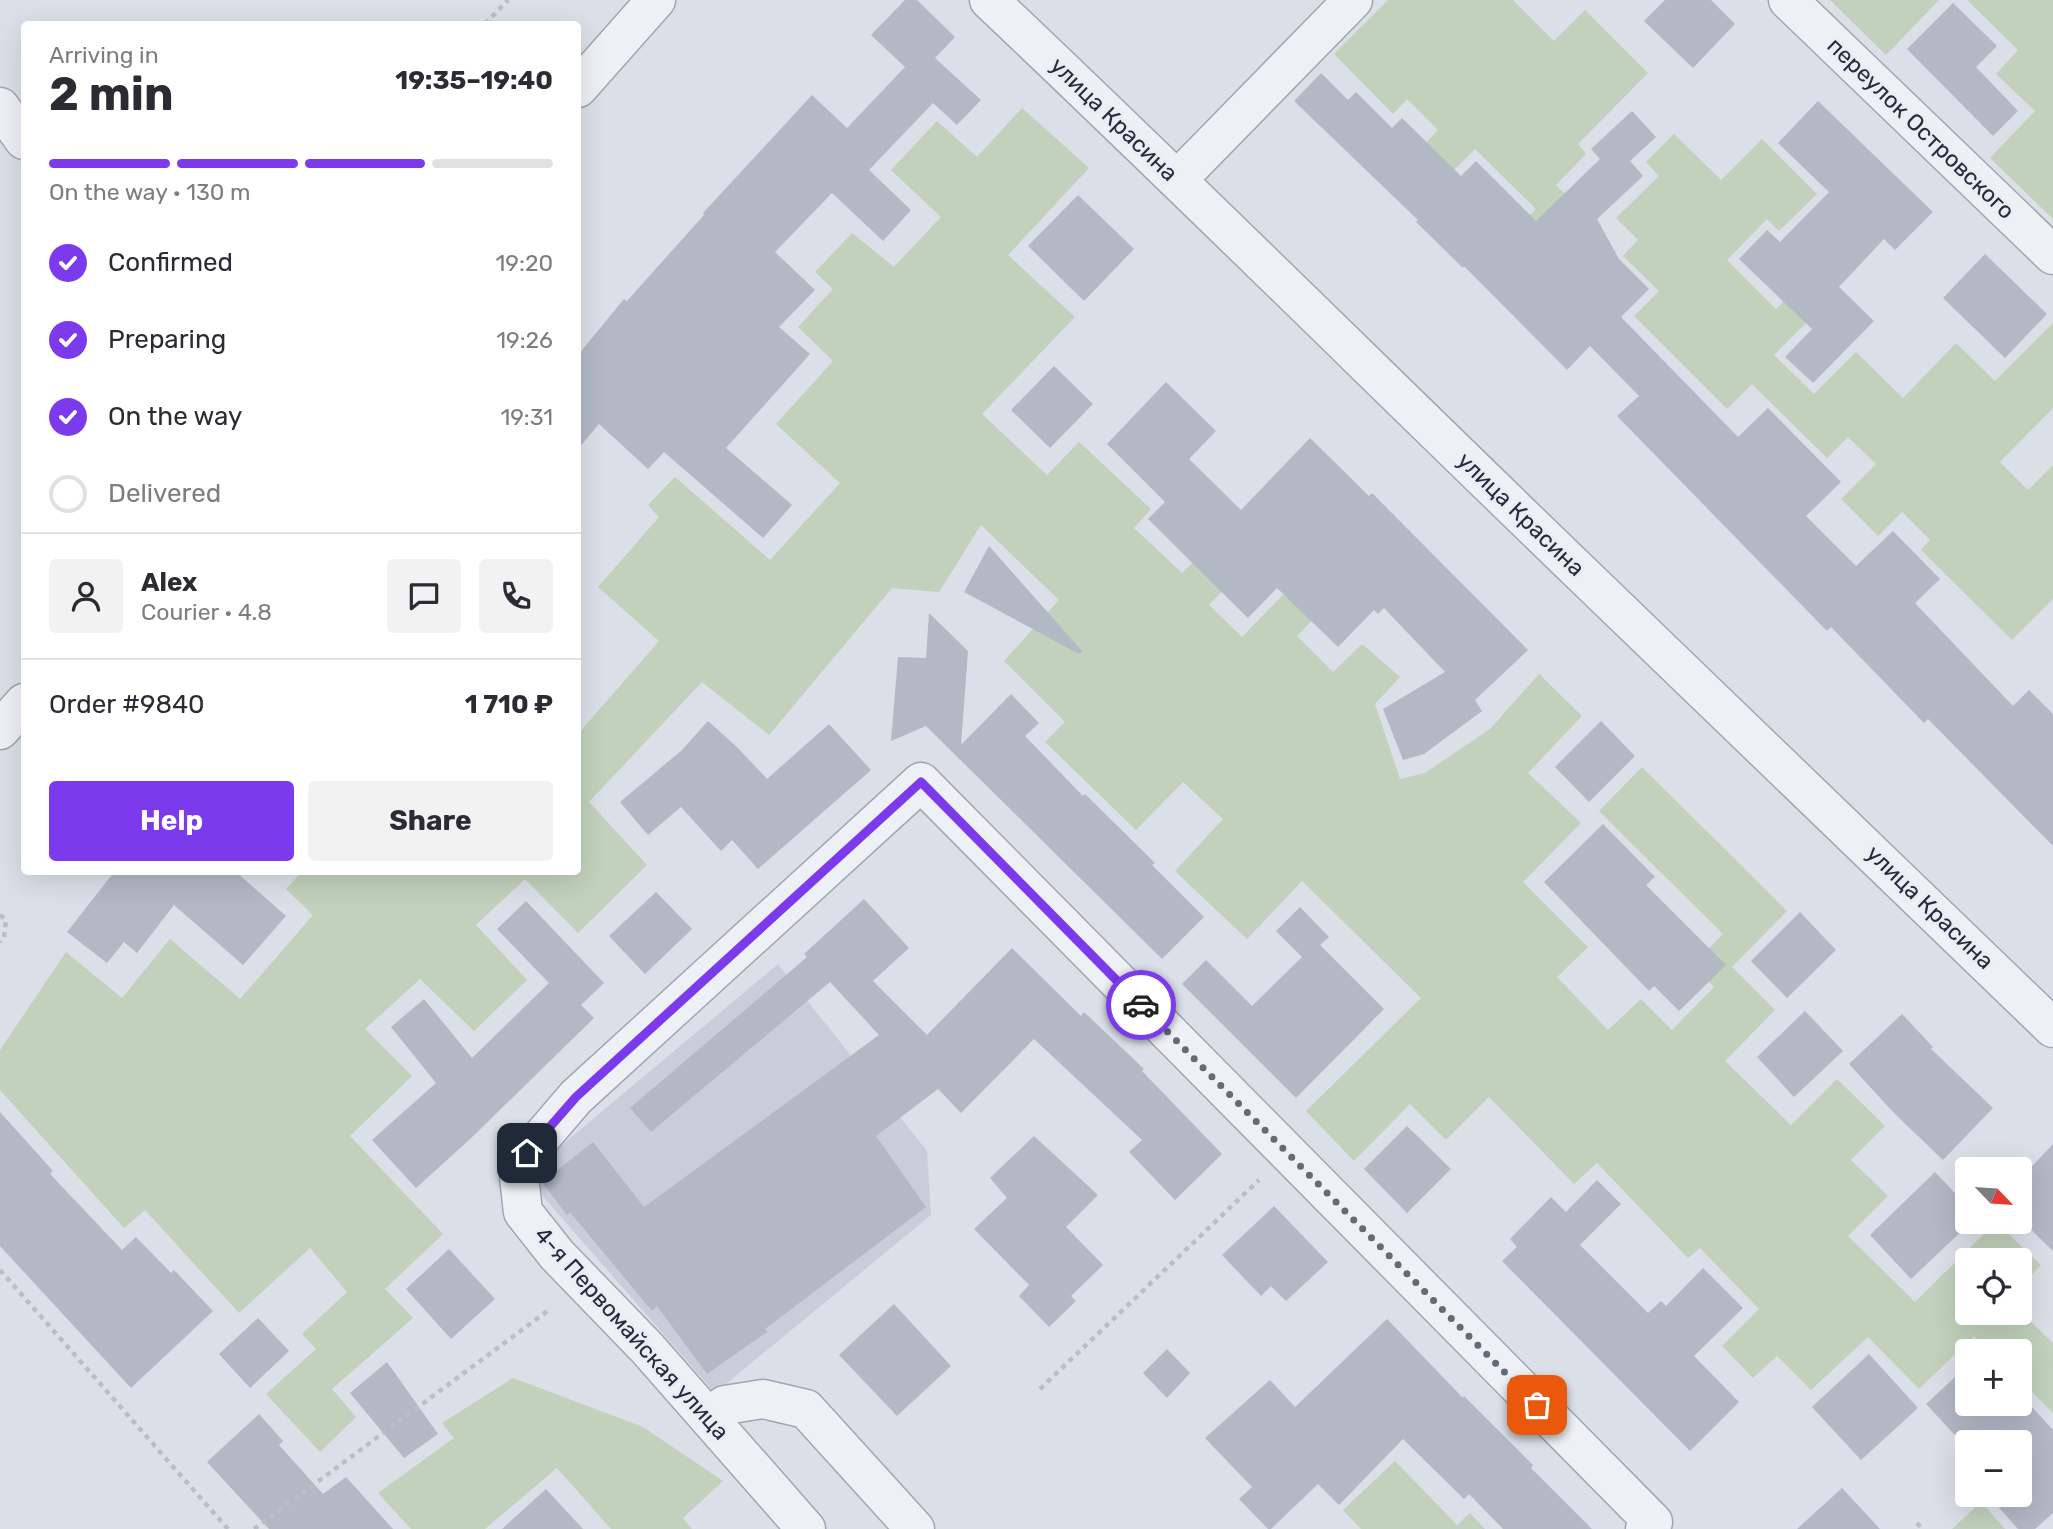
<!DOCTYPE html>
<html lang="en">
<head>
<meta charset="utf-8">
<style>
  :root { --surface:#fff; --page:#f2f2f3; --text:#2b2b33; --muted:#7c7c81; --line:#e1e1e2; --accent:#7c3aed }
  body { margin:0; font-family:Rubik,sans-serif; background:var(--page); color:var(--text); height:100vh; display:flex; flex-direction:column; font-size:26px; white-space:nowrap }
  * { box-sizing:border-box; margin:0 }
  p { font-size:23px; color:var(--muted) }
  .icon { flex:none; width:38px; height:38px; fill:none; stroke:currentColor; stroke-width:2; stroke-linecap:round; stroke-linejoin:round }
  .map { position:relative; flex:1; overflow:hidden }
  .panel { position:absolute; left:21px; top:21px; width:560px; height:854px; display:flex; flex-direction:column; background:var(--surface); border-radius:7px; box-shadow:0 7px 28px #0002 }
  .panel>* { flex:none }
  .needle { width:46px; rotate:115deg }
  .tools { position:absolute; left:1955px; top:1157px; display:grid; gap:14px }
  .tools a { display:grid; place-items:center; width:77px; height:77px; border-radius:7px; background:var(--surface); box-shadow:0 7px 28px #0002; font-size:35px }
  .pin { position:absolute; display:grid; place-items:center; width:60px; height:60px; color:#fff; margin:-30px; border-radius:14px; box-shadow:0 4px 10px #0006 }
  .courier { position:absolute; display:grid; place-items:center; width:70px; height:70px; margin:-35px; border:5px solid #7c3aed; border-radius:50%; background:#fff; color:#222; box-shadow:0 2px 9px #0007 }
  .summary em { font-style:normal; font-weight:700 }
  .summary div { display:flex; flex-direction:column-reverse }
  .summary { display:flex; align-items:center; justify-content:space-between; height:119px; padding:0 28px }
  h1 { font-size:46px; font-weight:700; line-height:52px }
  .bar { display:grid; grid-template-columns:repeat(4,1fr); gap:10px 7px; align-content:center; height:84px; padding:0 28px }
  .bar i { height:9px; border-radius:5px; background:var(--line) }
  .bar .active { background:var(--accent) }
  .bar p { grid-column:span 4 }
  .line { display:flex; align-items:center; gap:18px; padding:0 28px; border-top:2px solid var(--line) }
  .line div { flex:1 }
  .round { display:grid; place-items:center; flex:none; width:74px; height:74px; border-radius:7px; background:var(--page) }
  ol { padding:0 28px; list-style:none }
  li { display:flex; align-items:center; gap:21px; height:77px }
  li p { margin-inline-start:auto }
  li .icon { padding:7px; border-radius:50%; background:var(--accent); color:#fff; stroke-width:4 }
  li:last-child { color:var(--muted) }
  li i { width:38px; height:38px; border:4px solid var(--line); border-radius:50% }
  .action { display:flex; gap:14px; margin-top:auto; padding:14px 28px }
  .action a { flex:1; height:80px; border-radius:7px; background:var(--accent); color:#fff; font-size:28px; font-weight:700; line-height:80px; text-align:center }
  .action a+a { background:var(--page); color:var(--text) }
  .map>svg:first-child { display:block }
  .built { fill:#c8ced9 }
  .green { fill:#c1d1bb }
  .building { fill:#b2b8c4 }
  .lines { fill:none; stroke-linecap:round; stroke-linejoin:round }
  .minor-casing { stroke:#a0a6b1; stroke-width:41 }
  .path { stroke:#b9bdc5; stroke-width:4.5; stroke-dasharray:5 5; stroke-linecap:butt }
  .minor { stroke:#edf0f5; stroke-width:38 }
  .done { stroke:#646b78; stroke-width:7; stroke-dasharray:0 12.6 }
  .route { stroke:#7c3aed; stroke-width:9 }
  .labels { text-anchor:middle; stroke-width:6; stroke-linejoin:round; paint-order:stroke }
  .street-label { font-size:23px; fill:#242d3d; stroke:#eaeef4 }
</style>
</head>
<body>
<div class="map">
<svg width="2053" height="1529" viewBox="0 0 2053 1529">
  <rect width="100%" height="100%" fill="#dbdfe7"/>
  <path class="built" d="M778,964L927,1151L931,1215L715,1393L525,1176Z"/>
  <g class="green">
    <path d="M1388,0H1513L1554,41L1585,10L1648,73L1578,144L1586,154L1556,185L1584,213L1495,250L1536,209L1475,149L1438,186L1411,159L1438,130L1407,99L1393,114L1334,54Z"/>
    <path d="M1830,0H1939L1886,55Z"/>
    <path d="M1967,0H2053V219L1990,158L2035,111L1996,74L2018,50Z"/>
    <path d="M1022,108L1089,168L1008,255L1075,317L982,414L1047,475L1079,442L1151,509L1134,528L1182,573L1248,508L1276,534L1209,605L1242,637L1307,570L1335,597L1297,636L1333,672L1362,644L1400,677L1375,704L1400,779L1425,773L1490,729L1539,674L1582,716L1528,773L1581,823L1523,882L1588,947L1557,977L1608,1030L1641,999L1672,1030L1714,987L1693,965L1723,934L1599,811L1642,767L1787,911L1732,967L1775,1010L1725,1061L1791,1125L1837,1079L1885,1126L1851,1160L1888,1196L1848,1236L1915,1302L1996,1222L2041,1265L2020,1287V1260H1967V1312H2020V1311L2053,1343V1413L2020,1380V1351H1989L1974,1336L1919,1389L1868,1337L1811,1390L1777,1356L1753,1378L1722,1346L1759,1309L1700,1248L1688,1258L1597,1163L1574,1184L1489,1097L1446,1140L1410,1104L1354,1161L1306,1111L1421,998L1302,881L1247,939L1175,871L1223,819L1183,782L1136,830L1045,742L1065,722L1004,661L1059,600L981,525L939,592L892,588L769,735L702,682L589,802L647,865L578,933L525,879L476,925L527,980L474,1031L420,979L365,1029L412,1076L350,1136L443,1234L385,1289L413,1318L332,1389L356,1417L320,1452L266,1394L316,1349L302,1334L347,1292L310,1248L239,1313L145,1210L124,1228L0,1090V1050L66,952L122,998L170,939L240,999L313,915L286,889L302,872H578V734L659,641L598,587L659,517L648,505L675,477L770,560L840,483L776,424L833,361L798,327L833,289L815,272L852,233L894,267L941,217L891,170L937,121L977,157Z"/>
    <path d="M1674,134L1721,180L1762,139L1817,194L1779,231L1767,219L1727,260L1776,309L1806,279L1828,301L1774,355L1814,394L1856,352L1903,398L1956,343L1995,381L2053,323V408L2000,462L2028,490L2053,465V599L2012,640L1921,550L1930,540L1902,512L1878,536L1841,499L1876,464L1848,437L1827,458L1752,384L1727,409L1634,316L1659,291L1623,256L1638,240L1616,218L1659,176L1646,162Z"/>
    <path d="M513,1378L643,1427L723,1481L683,1518L692,1529H611L557,1468L485,1529H411L378,1493L454,1438L442,1423Z"/>
    <path d="M1395,1461L1457,1525L1470,1513L1485,1529H1361L1343,1510Z"/>
    <path d="M1981,1502L2005,1529H1952Z"/>
  </g>
  <g class="building">
    <path d="M905,0H917L955,37L935,58L981,100L957,125L933,103L869,170L911,210L883,241L832,193L775,252L815,290L779,327L810,354L726,448L792,505L763,538L664,452L648,469L599,424L578,449V355L624,299L627,301L704,215L703,213L812,95L847,128L905,67L871,35Z"/>
    <path d="M1665,0H1711L1735,24L1693,68L1644,21Z"/>
    <path d="M1953,3L1997,46L1976,67L2018,111L1993,136L1907,49Z"/>
    <path d="M1321,73L1348,100L1356,92L1392,128L1402,118L1461,176L1476,161L1536,221L1600,159L1591,149L1632,111L1656,137L1630,161L1643,176L1597,219L1619,259L1649,289L1621,317L1738,437L1768,408L1841,482L1806,516L1856,566L1893,531L1940,579L1915,603L2013,706L2029,690L2053,714V846L1928,719L1924,723L1831,627L1827,631L1617,416L1639,396L1590,346L1567,370L1464,266L1463,268L1416,222L1418,220L1294,101Z"/>
    <path d="M1818,101L1933,212L1895,250L1884,239L1839,287L1874,321L1813,383L1785,357L1812,329L1739,259L1767,230L1780,242L1829,192L1778,143Z"/>
    <path d="M1078,195L1134,249L1084,301L1028,246Z"/>
    <path d="M1985,254L2047,314L2005,358L1943,298Z"/>
    <path d="M1054,366L1093,404L1050,448L1011,410Z"/>
    <path d="M1166,382L1216,431L1189,459L1241,510L1310,438L1369,496L1372,493L1528,650L1475,700L1482,711L1424,754L1403,760L1383,709L1445,672L1384,608L1378,614L1374,610L1338,647L1277,588L1248,618L1148,519L1165,502L1107,444Z"/>
    <path d="M989,546L1082,651L1079,654L964,592Z"/>
    <path d="M929,613L968,651L961,745L1011,694L1039,723L1025,736L1083,796L1085,794L1155,863L1152,865L1204,917L1162,959L926,726L891,741L898,657L926,658Z"/>
    <path d="M708,721L737,747L767,779L829,724L871,770L758,869L732,840L721,851L681,807L648,835L620,802L682,750Z"/>
    <path d="M1601,721L1635,756L1589,802L1555,767Z"/>
    <path d="M1603,824L1655,877L1646,885L1726,965L1679,1011L1654,986L1649,991L1544,882Z"/>
    <path d="M114,872H236L286,916L243,965L174,905L137,953L124,942L107,963L67,932Z"/>
    <path d="M656,892L692,929L645,974L609,936Z"/>
    <path d="M864,899L909,948L873,981L927,1035L1012,948L1081,1016L1084,1012L1144,1069L1142,1071L1222,1154L1175,1200L1129,1152L1142,1140L1034,1039L961,1113L938,1089L876,1136L926,1207L765,1329L767,1332L707,1374L657,1306L652,1311L570,1212L567,1215L542,1182L593,1142L644,1207L879,1035L830,982L651,1132L630,1108L807,957L804,954Z"/>
    <path d="M526,901L604,983L581,1005L594,1018L468,1141L416,1188L372,1140L436,1083L391,1027L424,999L472,1058L549,983L497,929Z"/>
    <path d="M1300,907L1329,937L1320,945L1384,1009L1296,1098L1182,984L1206,960L1252,1006L1302,957L1276,931Z"/>
    <path d="M1800,912L1836,950L1787,998L1751,961Z"/>
    <path d="M1805,1011L1843,1051L1794,1097L1757,1057Z"/>
    <path d="M1902,1014L1933,1047L1931,1049L1993,1108L1943,1160L1894,1113L1849,1064Z"/>
    <path d="M0,1112L53,1171L50,1174L122,1250L136,1237L171,1273L174,1270L213,1311L131,1388L0,1246Z"/>
    <path d="M1407,1126L1451,1169L1407,1213L1364,1169Z"/>
    <path d="M1034,1136L1098,1195L1066,1227L1103,1265L1071,1296L1076,1301L1049,1327L1019,1296L1029,1285L974,1229L1007,1198L990,1178Z"/>
    <path d="M2053,1144V1251L2020,1219V1179Z"/>
    <path d="M1935,1172L1967,1206V1226L1911,1279L1870,1235Z"/>
    <path d="M1597,1180L1621,1204L1580,1245L1648,1313L1661,1301L1666,1306L1703,1268L1743,1308L1694,1356L1739,1402L1690,1451L1502,1261L1517,1247L1510,1239L1551,1197L1566,1212Z"/>
    <path d="M1274,1206L1328,1262L1286,1301L1271,1286L1261,1296L1222,1255Z"/>
    <path d="M449,1249L495,1299L451,1339L406,1289Z"/>
    <path d="M894,1304L951,1366L897,1416L839,1355Z"/>
    <path d="M258,1318L289,1351L250,1388L219,1354Z"/>
    <path d="M1387,1319L1463,1398L1464,1396L1533,1465L1531,1468L1592,1529H1503L1469,1494L1464,1499L1403,1439L1339,1505L1318,1484L1271,1529H1268L1239,1499L1252,1487L1205,1438L1270,1380L1295,1407Z"/>
    <path d="M1167,1349L1190,1373L1167,1398L1143,1373Z"/>
    <path d="M1869,1354L1918,1408L1861,1460L1812,1407Z"/>
    <path d="M387,1362L438,1434L404,1458L350,1393Z"/>
    <path d="M1967,1366V1404H2020V1394L2053,1430V1513L2035,1529H2018L1987,1494H2020V1442H1967V1448L1926,1404Z"/>
    <path d="M259,1414L283,1441L279,1445L323,1494L346,1477L393,1529H269L207,1462Z"/>
    <path d="M1842,1488L1880,1529H1797Z"/>
    <path d="M546,1489L583,1529H502Z"/>
  </g>
  <g class="lines">
    <defs>
      <g id="minor">
        <path d="M989,0C1189,189 1384,383 1582,574C1739,726 1897,876 2053,1028"/>
        <path d="M1788,0L2053,255"/>
        <path d="M578,88L656,0"/>
        <path d="M0,107L24,140"/>
        <path d="M1178,179L1353,0"/>
        <path d="M0,730L24,703"/>
        <path d="M709,1417L725,1405L763,1399L806,1409L915,1529"/>
        <path d="M806,1529L647,1348L557,1255L523,1212L519,1177L528,1153L576,1097L921,782L1653,1522L1645,1529"/>
      </g>
    </defs>
    <use href="#minor" class="minor-casing"/>
    <g class="path">
      <path d="M485,24L508,0"/>
      <path d="M0,915L6,920L4,938L0,942"/>
      <path d="M0,1270L228,1529"/>
      <path d="M1040,1389L1259,1180"/>
      <path d="M1917,1523L1923,1529"/>
      <path d="M254,1529L550,1309"/>
    </g>
    <use href="#minor" class="minor"/>
  </g>
  <g class="lines">
    <path class="done" d="M1141,1005L1537,1405"/>
    <path class="route" d="M527,1153L576,1097L921,782L1141,1005"/>
  </g>
  <g class="labels">
    <g class="street-label">
      <text transform="translate(1114 119) rotate(44)" y="8">улица Красина</text>
      <text transform="translate(1921 128) rotate(44)" y="8">переулок Островского</text>
      <text transform="translate(1521 514) rotate(44)" y="8">улица Красина</text>
      <text transform="translate(1930 907) rotate(44)" y="8">улица Красина</text>
      <text transform="translate(632 1333) rotate(48)" y="8">4-я Первомайская улица</text>
    </g>
  </g>
</svg>
<div class="tools">
<a><svg class="needle" viewBox="-14 -14 28 28"><path d="M0-13l5 13h-10z" fill="#e53935"/><path d="M0 13l5-13h-10z" fill="#7c7c81"/></svg></a>
<a><svg class="icon" aria-label="locate" viewBox="0 0 24 24"><circle cx="12" cy="12" r="6"/><path d="M12 2v4M12 18v4M2 12h4M18 12h4"/></svg></a>
<a>+</a>
<a>−</a>
</div>
<div class="pin" style="left:1537px;top:1405px;background:#ea580c"><svg class="icon" aria-label="bag" viewBox="0 0 24 24"><path d="M5 8h14l-1 12H6zM9 8a3 3 0 0 1 6 0"/></svg></div>
<div class="pin" style="left:527px;top:1153px;background:#1f2937"><svg class="icon" aria-label="home" viewBox="0 0 24 24"><path d="M3 11l9-7 9 7M6 9v11h12V9"/></svg></div>
<div class="courier" style="left:1141px;top:1005px"><svg class="icon" aria-label="car" viewBox="0 0 24 24"><path d="M5 17H2v-5l4-1 3-4h7l3 4 3 1v5h-3M9 17h6M6 11h13"/><circle cx="7" cy="17" r="2"/><circle cx="17" cy="17" r="2"/></svg></div>
<section class="panel">
<div class="summary"><div><h1>2 min</h1><p>Arriving in</p></div><em>19:35–19:40</em></div>
<div class="bar"><i class="active"></i><i class="active"></i><i class="active"></i><i></i><p>On the way · 130 m</p></div>
<ol>
<li><svg class="icon" aria-label="check" viewBox="0 0 24 24"><path d="M5 12l5 5 9-10"/></svg>Confirmed<p>19:20</p></li>
<li><svg class="icon" aria-label="check" viewBox="0 0 24 24"><path d="M5 12l5 5 9-10"/></svg>Preparing<p>19:26</p></li>
<li><svg class="icon" aria-label="check" viewBox="0 0 24 24"><path d="M5 12l5 5 9-10"/></svg>On the way<p>19:31</p></li>
<li><i></i>Delivered</li>
</ol>
<div class="line" style="height:126px"><a class="round"><svg class="icon" aria-label="person" viewBox="0 0 24 24"><circle cx="12" cy="8" r="4"/><path d="M4 21q1-7 8-7t8 7"/></svg></a><div><b>Alex</b><p>Courier · 4.8</p></div><a class="round"><svg class="icon" aria-label="chat" viewBox="0 0 24 24"><path d="M4 5h16v11H9l-5 4z"/></svg></a><a class="round"><svg class="icon" aria-label="phone" viewBox="0 0 24 24"><path d="M5 4h4l2 5-3 2q2 4 5 5l2-3 5 2v4C11 20 4 13 5 4z"/></svg></a></div>
<div class="line" style="height:91px"><div>Order #9840</div><b>1 710 ₽</b></div>
<div class="action"><a>Help</a><a>Share</a></div>
</section>
</div>
</body>
</html>
